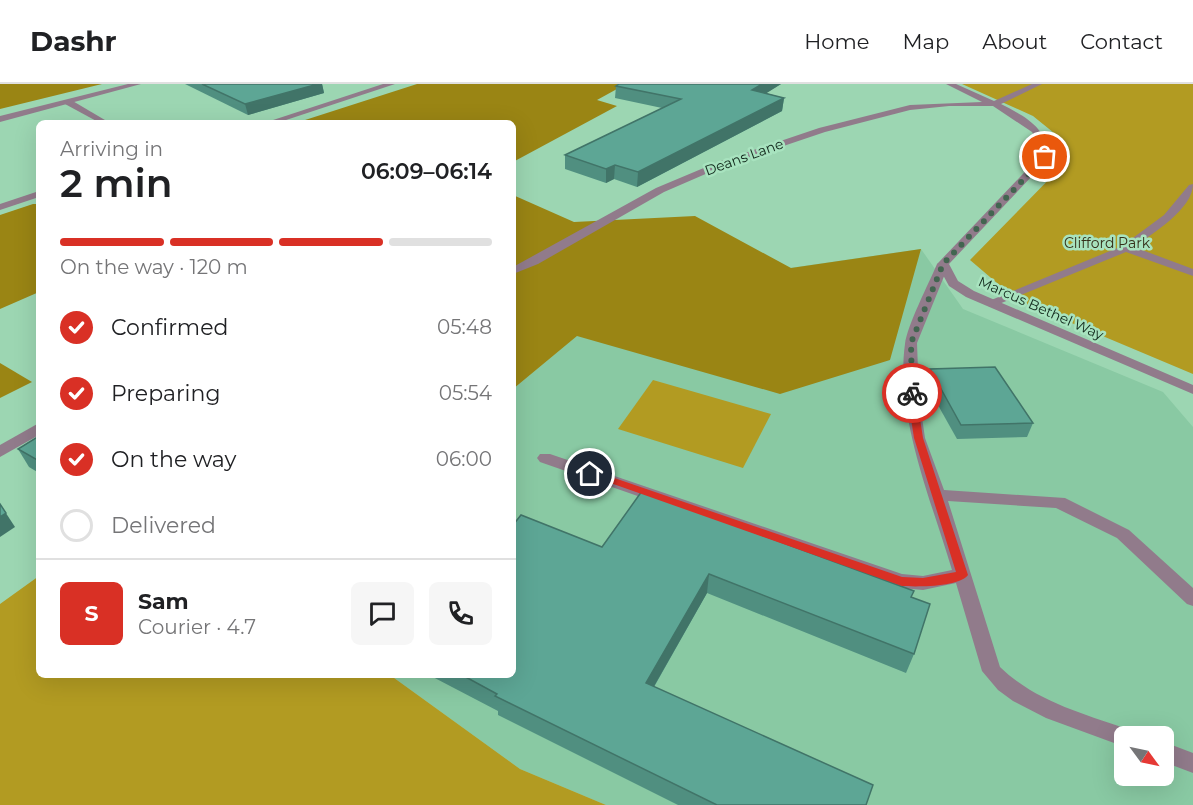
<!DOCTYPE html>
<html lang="en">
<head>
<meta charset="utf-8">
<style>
  :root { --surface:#fff; --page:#f6f6f6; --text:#202124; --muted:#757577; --line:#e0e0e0; --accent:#d93025 }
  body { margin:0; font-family:Montserrat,sans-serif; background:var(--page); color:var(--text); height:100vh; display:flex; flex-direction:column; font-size:22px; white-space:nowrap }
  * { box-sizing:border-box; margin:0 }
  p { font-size:20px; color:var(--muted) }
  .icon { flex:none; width:33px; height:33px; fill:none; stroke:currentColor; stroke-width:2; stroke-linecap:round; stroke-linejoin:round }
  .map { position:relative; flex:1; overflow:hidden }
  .side { position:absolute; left:36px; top:36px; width:480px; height:558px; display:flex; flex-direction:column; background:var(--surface); border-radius:9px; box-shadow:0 6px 24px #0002 }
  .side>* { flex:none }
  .needle { width:39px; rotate:123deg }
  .buttons { position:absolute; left:1114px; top:642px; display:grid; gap:12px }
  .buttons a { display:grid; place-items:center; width:60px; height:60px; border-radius:9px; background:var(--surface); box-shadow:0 6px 24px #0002; font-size:30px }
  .pin { position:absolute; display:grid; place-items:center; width:51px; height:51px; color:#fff; margin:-26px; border:3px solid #fff; border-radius:50%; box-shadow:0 2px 6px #0007 }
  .courier { position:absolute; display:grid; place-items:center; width:60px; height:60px; margin:-30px; border:4px solid #d93025; border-radius:50%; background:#fff; color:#222; box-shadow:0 2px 8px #0007 }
  .summary em { font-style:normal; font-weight:600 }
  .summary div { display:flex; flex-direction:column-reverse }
  .summary { display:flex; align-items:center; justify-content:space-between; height:102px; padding:0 24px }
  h1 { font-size:39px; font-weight:600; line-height:45px }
  .bar { display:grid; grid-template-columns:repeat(4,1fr); gap:9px 6px; align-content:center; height:72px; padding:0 24px }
  .bar i { height:8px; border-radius:4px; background:var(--line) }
  .bar .on { background:var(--accent) }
  .bar p { grid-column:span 4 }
  .line { display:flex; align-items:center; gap:15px; padding:0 24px; border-top:2px solid var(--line) }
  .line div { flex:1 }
  .round { display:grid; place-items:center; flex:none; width:63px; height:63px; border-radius:9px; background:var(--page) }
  ol { padding:0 24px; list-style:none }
  li { display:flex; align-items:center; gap:18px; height:66px }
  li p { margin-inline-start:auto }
  li .icon { padding:6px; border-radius:50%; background:var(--accent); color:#fff; stroke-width:4 }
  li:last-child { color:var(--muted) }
  li i { width:33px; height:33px; border:3px solid var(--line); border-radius:50% }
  header { display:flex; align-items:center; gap:36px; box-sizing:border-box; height:84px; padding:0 30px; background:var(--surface); border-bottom:2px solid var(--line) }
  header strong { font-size:28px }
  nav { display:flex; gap:33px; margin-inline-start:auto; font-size:21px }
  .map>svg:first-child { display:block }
  .built { fill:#89c9a3; fill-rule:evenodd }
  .green { fill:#b29b22 }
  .forest { fill:#9a8514 }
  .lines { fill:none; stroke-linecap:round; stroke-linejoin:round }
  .service { fill:#917b8b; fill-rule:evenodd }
  .minor { fill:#917b8b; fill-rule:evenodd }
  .wall { fill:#508f80 }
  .shaded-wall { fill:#417468 }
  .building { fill:#5da695; stroke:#417468; stroke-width:1.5 }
  .route { fill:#d93025 }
  .done { stroke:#426550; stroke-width:6; stroke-dasharray:0 10.8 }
  .labels { text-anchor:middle; stroke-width:5; stroke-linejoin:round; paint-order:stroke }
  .far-street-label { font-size:14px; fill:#11281b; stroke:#a8e3bf }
  .far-park-label { font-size:14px; fill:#35301a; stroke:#a8e3bf }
</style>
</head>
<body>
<header>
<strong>Dashr</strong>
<nav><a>Home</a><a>Map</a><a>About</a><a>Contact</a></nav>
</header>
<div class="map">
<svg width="1193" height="721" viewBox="0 0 1193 721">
  <rect width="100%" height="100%" fill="#9cd6b2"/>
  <path class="built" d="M921,165L963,225L1163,308L1193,343V721H606L520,685L390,591H513V305L631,207ZM1125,652H1164V692H1125Z"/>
  <g class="green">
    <path d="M962,0H1193V290L1017,216L970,176L1065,79L1059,53L1033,32Z"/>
    <path d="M653,296L771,330L743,384L618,345Z"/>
    <path d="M39,492V591H390L520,685L606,721H0V520Z"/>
  </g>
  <g class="forest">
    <path d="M0,0H102L0,25Z"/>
    <path d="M417,0H626L597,16L617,22L513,78V39H303L302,37Z"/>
    <path d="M513,111L574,138L695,132L791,184L921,165L890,276L780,310L577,252L513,305Z"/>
    <path d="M33,120H39V208L0,225V131Z"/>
    <path d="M0,279L32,298L0,314Z"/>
  </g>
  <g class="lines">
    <g class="service">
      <path d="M65,16H71L110,39H100L65,20Z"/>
      <path d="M1193,100C1193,125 1153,149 1134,163L1193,185V192L1126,168L994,222L990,223L984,219L1122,162L1164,131L1189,101Z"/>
      <path d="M943,177L949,180L917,259L919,313L925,354L944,406L1065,414L1129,446L1193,504V522L1187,520L1117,454L1056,424L948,417L1000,583C1037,619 1086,630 1132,647L1135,652H1125V663L1046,634L1013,617L998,606L982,587L956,499L923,506L902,504L540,378L537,374L540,370H550L902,490L923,492L952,486C932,418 895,332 905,260C907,242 929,199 937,180Z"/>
      <path d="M1164,658L1193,669V689L1164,678Z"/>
    </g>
    <g class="minor">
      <path d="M128,0H141L0,38V32Z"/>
      <path d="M383,0H395L277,39H264Z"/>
      <path d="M946,0H956L994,17L1032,0H1042L1001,20C1026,33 1046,43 1050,73L949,180L958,197L974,207L1193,301V310L966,213L949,202L937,180L939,178L1040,72L1038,57L1032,48L993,22H949L910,26L825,48L724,82L664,108L538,180L513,190V183L656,104L718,78L819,44L910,21L982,18Z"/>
      <path d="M39,107V113L0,126V120Z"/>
      <path d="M39,339V351L0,373V361Z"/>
    </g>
  </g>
  <g class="wall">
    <path d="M185,0H322L324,9L248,31Z"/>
    <path d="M619,0H781L766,9L784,14L782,27L637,103L614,95L606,99L565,85V71L662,24L615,14L616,2Z"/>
    <path d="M930,285L1033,339L1027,353L957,355L925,298Z"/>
    <path d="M39,352V389L29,383L18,365Z"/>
    <path d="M602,463L911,513L914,570L906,589L707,509L654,603L866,721H678L498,631V627L429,591H513Z"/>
  </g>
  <g class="shaded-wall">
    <path d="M318,0H322L324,9L248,31L245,20Z"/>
    <path d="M762,0H781L751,19L752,6Z"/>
    <path d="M784,14L782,27L637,103L638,88Z"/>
    <path d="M615,81L614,95L606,99V85Z"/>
    <path d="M0,420L15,443L0,453Z"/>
    <path d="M709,490L707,509L645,618L646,599Z"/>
  </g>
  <g class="building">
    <path d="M202,0H318L245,20Z"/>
    <path d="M619,0H762L752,6L784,14L638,88L615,81L606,85L565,71L681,15L616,2Z"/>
    <path d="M995,283L1033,339L961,341L930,285Z"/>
    <path d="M39,352V377L18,365Z"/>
    <path d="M642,407L914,507L911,513L930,520L914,570L709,490L646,599L873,701L866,721H717L495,612L497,610L462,591H513V441L521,431L602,463Z"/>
    <path d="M0,420L6,429L0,433Z"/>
  </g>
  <path class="route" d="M912,306L916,309L923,354L968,491C959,503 917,503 902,502L585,390L594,387L902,493L923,494L956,488L914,354L907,309Z"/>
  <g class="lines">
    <path class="done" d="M912,309L911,259L943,180L1045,73"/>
  </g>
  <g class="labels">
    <g class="far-street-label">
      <text transform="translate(744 73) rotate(-20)" y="5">Deans Lane</text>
      <text transform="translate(1041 224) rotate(24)" y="5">Marcus Bethel Way</text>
    </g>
    <g class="far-park-label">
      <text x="1107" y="164">Clifford Park</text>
    </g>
  </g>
</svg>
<div class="buttons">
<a><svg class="needle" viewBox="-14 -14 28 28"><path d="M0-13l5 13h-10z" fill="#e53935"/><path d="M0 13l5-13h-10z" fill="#757577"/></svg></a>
</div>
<div class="pin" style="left:1045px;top:73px;background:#ea580c"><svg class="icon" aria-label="bag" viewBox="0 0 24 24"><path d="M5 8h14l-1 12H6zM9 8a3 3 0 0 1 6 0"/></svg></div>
<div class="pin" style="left:590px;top:390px;background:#1f2937"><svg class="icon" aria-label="home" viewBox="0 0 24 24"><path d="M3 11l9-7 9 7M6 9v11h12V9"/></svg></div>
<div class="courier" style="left:912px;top:309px"><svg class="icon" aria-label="bike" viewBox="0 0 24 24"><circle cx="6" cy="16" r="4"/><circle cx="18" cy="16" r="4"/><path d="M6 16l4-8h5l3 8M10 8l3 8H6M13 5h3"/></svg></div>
<section class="side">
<div class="summary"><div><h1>2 min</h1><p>Arriving in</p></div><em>06:09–06:14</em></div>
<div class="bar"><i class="on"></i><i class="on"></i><i class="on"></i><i></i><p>On the way · 120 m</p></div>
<ol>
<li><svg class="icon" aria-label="check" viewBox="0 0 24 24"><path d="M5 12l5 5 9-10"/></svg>Confirmed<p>05:48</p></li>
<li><svg class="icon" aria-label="check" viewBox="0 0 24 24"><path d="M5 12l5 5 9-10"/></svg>Preparing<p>05:54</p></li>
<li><svg class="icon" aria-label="check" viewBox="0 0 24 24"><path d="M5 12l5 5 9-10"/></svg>On the way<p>06:00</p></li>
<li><i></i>Delivered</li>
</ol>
<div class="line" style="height:108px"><b class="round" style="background:var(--accent);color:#fff">S</b><div><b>Sam</b><p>Courier · 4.7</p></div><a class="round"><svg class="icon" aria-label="chat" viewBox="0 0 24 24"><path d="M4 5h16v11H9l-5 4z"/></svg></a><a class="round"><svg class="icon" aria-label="phone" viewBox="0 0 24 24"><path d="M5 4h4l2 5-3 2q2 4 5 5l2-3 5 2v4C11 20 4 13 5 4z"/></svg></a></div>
</section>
</div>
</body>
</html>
